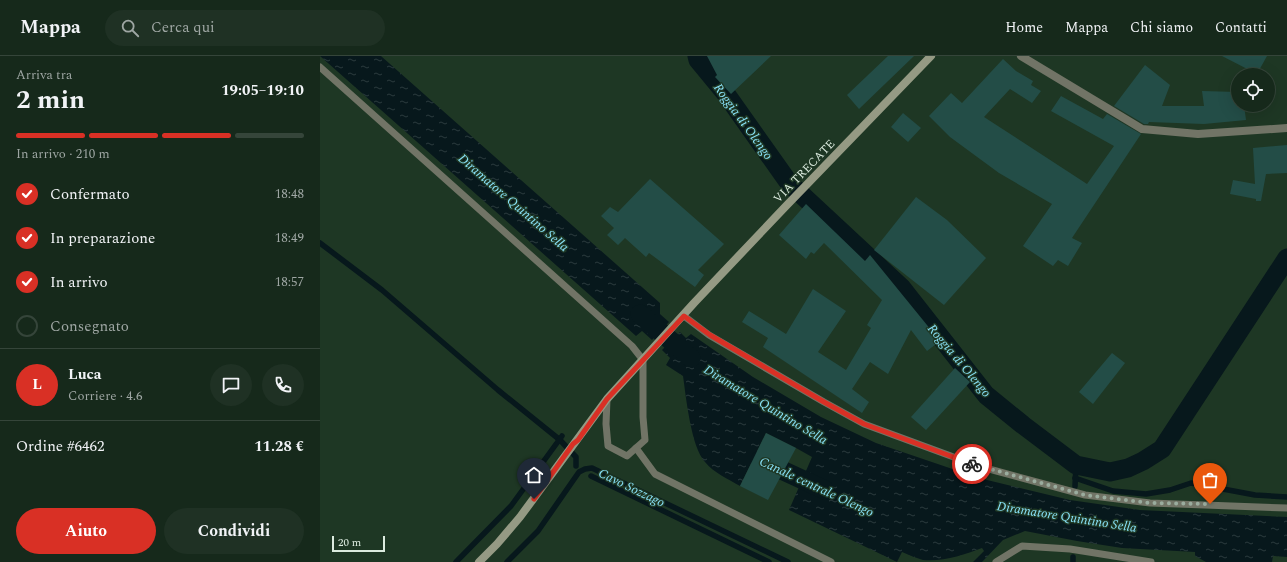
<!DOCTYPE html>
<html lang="it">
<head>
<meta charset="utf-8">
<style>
  :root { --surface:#16291b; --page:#1f3124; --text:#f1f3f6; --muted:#9ea6a3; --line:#35453a; --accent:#d93025 }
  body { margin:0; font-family:Spectral,serif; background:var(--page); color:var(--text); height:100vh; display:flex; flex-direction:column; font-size:15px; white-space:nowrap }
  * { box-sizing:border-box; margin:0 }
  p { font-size:13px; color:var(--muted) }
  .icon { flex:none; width:22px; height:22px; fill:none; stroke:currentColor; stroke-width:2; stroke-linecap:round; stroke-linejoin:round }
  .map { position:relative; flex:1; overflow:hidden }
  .details { display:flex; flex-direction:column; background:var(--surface); width:320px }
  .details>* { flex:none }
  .tools { position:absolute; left:911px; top:12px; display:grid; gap:8px }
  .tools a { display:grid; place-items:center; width:44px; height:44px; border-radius:50%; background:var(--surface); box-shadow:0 4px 16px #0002,0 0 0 1px var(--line); font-size:20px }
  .scale { position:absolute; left:12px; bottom:10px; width:53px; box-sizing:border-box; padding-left:4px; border:2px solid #dcebdf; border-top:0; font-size:11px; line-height:14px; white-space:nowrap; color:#dcebdf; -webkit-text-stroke:3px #1e3724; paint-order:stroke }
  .pin { position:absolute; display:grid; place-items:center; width:34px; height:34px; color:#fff; margin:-41px -17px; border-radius:50% 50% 50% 0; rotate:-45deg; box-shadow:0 0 4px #0007 }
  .pin .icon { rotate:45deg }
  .courier { position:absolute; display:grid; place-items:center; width:40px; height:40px; margin:-20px; border:3px solid #d93025; border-radius:50%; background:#fff; color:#222; box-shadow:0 1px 5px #0007 }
  .headline em { font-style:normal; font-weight:700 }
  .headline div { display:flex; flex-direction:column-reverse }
  .headline { display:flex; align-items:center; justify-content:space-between; height:68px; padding:0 16px }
  h1 { font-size:26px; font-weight:700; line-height:30px }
  .bar { display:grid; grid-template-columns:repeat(4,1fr); gap:6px 4px; align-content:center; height:48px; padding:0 16px }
  .bar i { height:5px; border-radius:3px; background:var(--line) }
  .bar .selected { background:var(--accent) }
  .bar p { grid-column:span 4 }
  .line { display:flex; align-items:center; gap:10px; padding:0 16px; border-top:1px solid var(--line) }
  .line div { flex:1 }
  .round { display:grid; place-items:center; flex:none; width:42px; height:42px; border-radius:21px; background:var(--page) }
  ol { padding:0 16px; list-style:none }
  li { display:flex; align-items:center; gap:12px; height:44px }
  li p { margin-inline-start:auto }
  li .icon { padding:4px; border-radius:50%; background:var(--accent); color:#fff; stroke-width:4 }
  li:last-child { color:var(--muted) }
  li i { width:22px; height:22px; border:2px solid var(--line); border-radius:50% }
  .button { display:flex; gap:8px; margin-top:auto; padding:8px 16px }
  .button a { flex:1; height:46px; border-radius:24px; background:var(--accent); color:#fff; font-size:16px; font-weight:700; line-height:46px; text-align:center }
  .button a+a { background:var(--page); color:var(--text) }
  header { display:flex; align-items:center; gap:24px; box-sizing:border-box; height:56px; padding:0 20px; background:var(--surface); border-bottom:1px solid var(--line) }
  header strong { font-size:19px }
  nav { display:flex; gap:22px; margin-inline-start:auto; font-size:14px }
  .search { width:280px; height:36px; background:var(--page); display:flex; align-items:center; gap:10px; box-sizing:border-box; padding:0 14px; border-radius:22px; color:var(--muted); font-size:15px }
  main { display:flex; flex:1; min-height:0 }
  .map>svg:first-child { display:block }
  .water { fill:url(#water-ripples) }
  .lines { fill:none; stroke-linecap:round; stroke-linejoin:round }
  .stream { stroke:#07181c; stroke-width:5.5 }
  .canal { stroke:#07181c; stroke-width:19 }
  .building { fill:#234d47 }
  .lane { stroke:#717466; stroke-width:7 }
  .street { stroke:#717466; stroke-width:8 }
  .secondary { stroke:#959a84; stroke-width:8 }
  .done { stroke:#9aac9e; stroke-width:4; stroke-dasharray:0 7.2 }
  .route { stroke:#d93025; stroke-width:5 }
  .labels { text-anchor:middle; stroke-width:3; stroke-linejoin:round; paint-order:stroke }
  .street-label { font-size:12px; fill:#dcebdf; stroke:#1e3724 }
  .water-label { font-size:13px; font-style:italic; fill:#89e2f9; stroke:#1e3724 }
</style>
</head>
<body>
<header>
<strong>Mappa</strong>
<div class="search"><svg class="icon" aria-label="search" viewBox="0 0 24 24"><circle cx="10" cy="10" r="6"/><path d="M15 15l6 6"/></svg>Cerca qui</div>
<nav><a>Home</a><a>Mappa</a><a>Chi siamo</a><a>Contatti</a></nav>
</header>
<main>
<section class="details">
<div class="headline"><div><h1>2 min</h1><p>Arriva tra</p></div><em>19:05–19:10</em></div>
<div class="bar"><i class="selected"></i><i class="selected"></i><i class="selected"></i><i></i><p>In arrivo · 210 m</p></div>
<ol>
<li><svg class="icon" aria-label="check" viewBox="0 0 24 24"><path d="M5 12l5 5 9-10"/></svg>Confermato<p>18:48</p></li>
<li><svg class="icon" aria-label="check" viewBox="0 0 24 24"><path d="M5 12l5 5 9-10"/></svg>In preparazione<p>18:49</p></li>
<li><svg class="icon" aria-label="check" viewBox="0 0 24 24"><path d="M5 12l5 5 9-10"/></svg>In arrivo<p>18:57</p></li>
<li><i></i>Consegnato</li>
</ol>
<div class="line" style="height:72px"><b class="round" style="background:var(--accent);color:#fff">L</b><div><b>Luca</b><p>Corriere · 4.6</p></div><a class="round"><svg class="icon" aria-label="chat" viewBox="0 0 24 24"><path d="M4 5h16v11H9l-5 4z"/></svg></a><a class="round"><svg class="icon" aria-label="phone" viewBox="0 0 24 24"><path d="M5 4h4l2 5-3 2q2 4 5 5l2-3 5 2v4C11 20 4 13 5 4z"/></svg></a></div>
<div class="line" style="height:52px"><div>Ordine #6462</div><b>11.28 €</b></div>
<div class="button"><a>Aiuto</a><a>Condividi</a></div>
</section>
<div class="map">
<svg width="967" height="506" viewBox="0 0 967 506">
  <defs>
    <pattern id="water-ripples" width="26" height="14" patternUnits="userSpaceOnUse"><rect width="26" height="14" fill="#07181c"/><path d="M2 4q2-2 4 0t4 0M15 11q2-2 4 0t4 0" fill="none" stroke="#2b3a3d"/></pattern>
  </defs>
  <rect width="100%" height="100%" fill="#1e3724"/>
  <g class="water">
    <path d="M0,0H61L340,247V258L349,266L332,284L322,275L316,280Z"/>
    <path d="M360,276L366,282L371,278L433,321L501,361L556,387L659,422L750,444L820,454L967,461V501L953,500L952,506H886L875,500V496L802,492L757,485L705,475L683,484L662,506H653L664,495L662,492C644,499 623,506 603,504C596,502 589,499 582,496L577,506L469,454L492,401L476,392L446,377L420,430C408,423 394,417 385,406C371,391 366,341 363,320L346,309L350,302L342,294Z"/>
  </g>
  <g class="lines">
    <g class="stream">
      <path d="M0,187L62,234L178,334L240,384L256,401V410"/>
      <path d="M271,420L449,506"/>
      <path d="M755,422L793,435L826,438L850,434L871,427L935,439L967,441"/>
      <path d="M755,430L756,409"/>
      <path d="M136,506L191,450L242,380"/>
      <path d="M187,506L218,475L259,416L265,413L272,412L468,506"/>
      <path d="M753,506V501"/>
    </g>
    <g class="canal">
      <path d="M377,0L378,4L406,38L469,127L582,232L666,339L703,369L756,409L790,416L808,412L823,405L842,393L967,202"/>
      <path d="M320,258L371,302"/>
      <path d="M440,404L505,434"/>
    </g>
  </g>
  <g class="building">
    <path d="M387,0H451L411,38L395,21L397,19Z"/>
    <path d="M568,0H594L539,53L527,39Z"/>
    <path d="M902,0H947L937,18Z"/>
    <path d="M683,3L696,15L713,25L711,29L721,35L712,47L690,33L664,61L767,128L794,90L731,55L741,40L783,63L787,58L821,78L752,182L762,187L748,210L738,204L733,210L703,190L732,148L679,117L630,81L609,60L631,37L642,47Z"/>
    <path d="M825,9L850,29L842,50H884L882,35L918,36V49H924L926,64L884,68L829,66L828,68H824L794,50Z"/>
    <path d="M583,57L601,72L588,86L571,71Z"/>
    <path d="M967,89V117L946,118L941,145H936V143L910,138L913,124L935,128L933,92Z"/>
    <path d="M330,123L404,188L378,214L384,219L375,231L329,197L326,201L305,182L298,189L287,179L294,172L281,160L290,151L298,156Z"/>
    <path d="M596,141L627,164L666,202L624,249L554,194Z"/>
    <path d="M486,148L545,205L550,199L620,285L607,295L591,274L568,318L550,306L532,333L549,346L542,357L443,291L448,282L422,266L429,255L466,278L493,233L526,255L498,296L526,314L551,272L547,269L562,244L504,187L494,198L491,196L486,203L459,179Z"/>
    <path d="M792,297L805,307L773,348L759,336Z"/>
    <path d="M635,312L650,326L606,374L591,361Z"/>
    <path d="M446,377L476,392L448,444L420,430Z"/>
  </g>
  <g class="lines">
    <g class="lane">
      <path d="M0,11L312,290L323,304V361L325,384L307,400L288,390L286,368L287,343"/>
      <path d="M364,260L389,279L504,346L544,368L658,410L765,439L830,447L967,452"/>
      <path d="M316,392L335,418L511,506"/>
      <path d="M676,506L702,490L750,493L831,506"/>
    </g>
    <path class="street" d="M701,0L822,73L878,78L967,72"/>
    <path class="secondary" d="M159,506L177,488L200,461L287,343L374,247L466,150L611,0"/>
  </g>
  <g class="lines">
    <path class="done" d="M652,408L765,439L830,447L890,448"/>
    <path class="route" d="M214,443L253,388L258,384L287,343L364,260L390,279L504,346L544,368L652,408"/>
  </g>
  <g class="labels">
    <g class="street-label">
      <text transform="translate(484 115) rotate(-46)" y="4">VIA TRECATE</text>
    </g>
    <g class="water-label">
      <text transform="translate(424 65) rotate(54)" y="5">Roggia di Olengo</text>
      <text transform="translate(194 146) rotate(41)" y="5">Diramatore Quintino Sella</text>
      <text transform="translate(640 304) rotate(50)" y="5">Roggia di Olengo</text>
      <text transform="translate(446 348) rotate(31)" y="5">Diramatore Quintino Sella</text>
      <text transform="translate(497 430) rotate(25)" y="5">Canale centrale Olengo</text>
      <text transform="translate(312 431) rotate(26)" y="5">Cavo Sozzago</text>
      <text transform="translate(747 460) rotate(9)" y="5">Diramatore Quintino Sella</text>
    </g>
  </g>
</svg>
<div class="tools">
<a><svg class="icon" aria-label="locate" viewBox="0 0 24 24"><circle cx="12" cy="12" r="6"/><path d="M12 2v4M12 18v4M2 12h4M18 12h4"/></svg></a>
</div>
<div class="scale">20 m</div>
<div class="pin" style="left:890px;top:448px;background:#ea580c"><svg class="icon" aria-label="bag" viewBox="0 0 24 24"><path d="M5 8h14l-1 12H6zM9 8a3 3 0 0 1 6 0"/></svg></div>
<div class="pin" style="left:214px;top:443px;background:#1f2937"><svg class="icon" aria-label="home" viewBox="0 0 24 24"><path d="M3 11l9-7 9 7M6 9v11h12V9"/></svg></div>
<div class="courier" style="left:652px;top:408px"><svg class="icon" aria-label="bike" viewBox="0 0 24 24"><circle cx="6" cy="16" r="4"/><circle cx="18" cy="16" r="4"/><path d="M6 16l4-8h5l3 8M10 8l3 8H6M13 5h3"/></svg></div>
</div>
</main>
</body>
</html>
